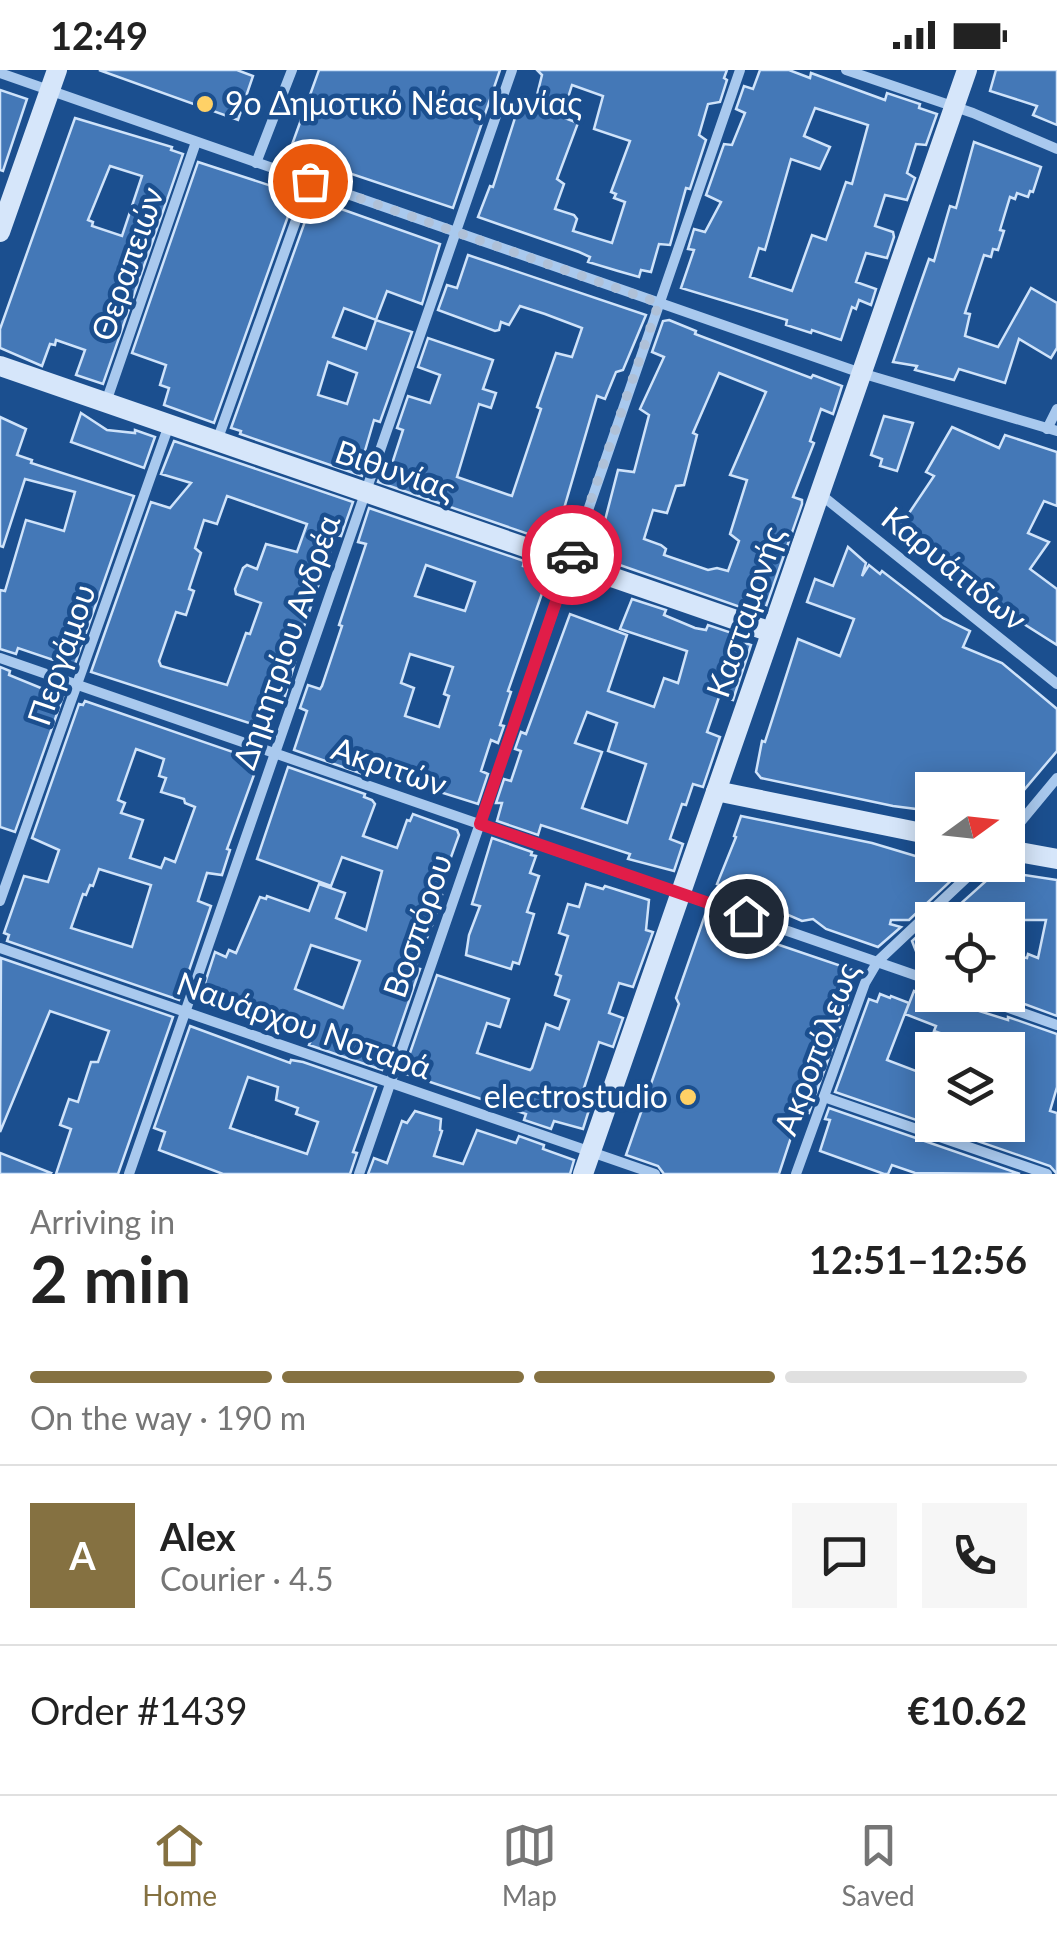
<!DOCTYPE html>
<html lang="en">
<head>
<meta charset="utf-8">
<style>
  :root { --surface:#fff; --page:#f6f6f6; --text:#222; --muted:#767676; --line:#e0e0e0; --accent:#857141 }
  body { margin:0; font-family:Lato,sans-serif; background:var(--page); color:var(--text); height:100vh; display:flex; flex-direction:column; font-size:38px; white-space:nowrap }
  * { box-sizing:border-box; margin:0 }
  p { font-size:32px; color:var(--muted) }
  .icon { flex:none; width:55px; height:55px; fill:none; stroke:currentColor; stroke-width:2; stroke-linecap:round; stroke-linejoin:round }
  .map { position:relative; height:1104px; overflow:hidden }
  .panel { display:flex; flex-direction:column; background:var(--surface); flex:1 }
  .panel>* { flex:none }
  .needle { width:65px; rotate:75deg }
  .fabs { position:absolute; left:915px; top:702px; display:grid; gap:20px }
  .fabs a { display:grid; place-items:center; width:110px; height:110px; border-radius:0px; background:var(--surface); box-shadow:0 5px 25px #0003; font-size:50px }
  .pin { position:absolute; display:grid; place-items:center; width:85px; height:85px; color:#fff; margin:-42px; border:5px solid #fff; border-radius:50%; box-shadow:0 2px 10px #0007 }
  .courier { position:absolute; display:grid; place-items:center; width:100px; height:100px; margin:-50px; border:8px solid #e11d48; border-radius:50%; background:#fff; color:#222; box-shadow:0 2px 12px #0007 }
  .summary em { font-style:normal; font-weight:700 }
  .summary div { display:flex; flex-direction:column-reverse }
  .summary { display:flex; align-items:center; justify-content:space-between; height:170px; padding:0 30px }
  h1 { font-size:65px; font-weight:700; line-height:75px }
  .bar { display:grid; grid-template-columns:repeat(4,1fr); gap:15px 10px; align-content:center; height:120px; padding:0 30px }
  .bar i { height:12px; border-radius:8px; background:var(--line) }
  .bar .active { background:var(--accent) }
  .bar p { grid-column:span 4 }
  .line { display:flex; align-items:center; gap:25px; padding:0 30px; border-top:2px solid var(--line) }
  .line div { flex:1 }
  .round { display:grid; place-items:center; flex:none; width:105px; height:105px; border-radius:0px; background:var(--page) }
  .status { display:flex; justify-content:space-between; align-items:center; height:70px; padding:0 50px; background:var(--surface); direction:ltr }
  .status svg { height:28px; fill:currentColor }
  .menu { display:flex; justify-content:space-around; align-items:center; height:140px; border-top:2px solid var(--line); background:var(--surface); font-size:28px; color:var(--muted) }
  .menu a { display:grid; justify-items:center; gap:5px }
  .menu .active { color:var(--accent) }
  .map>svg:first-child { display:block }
  .building { fill:#4478b7; stroke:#cfe3fa; stroke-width:2.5; fill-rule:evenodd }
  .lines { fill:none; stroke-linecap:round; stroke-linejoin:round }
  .street { stroke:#a9c9ee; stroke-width:10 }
  .secondary { stroke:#d6e6fa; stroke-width:20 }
  .done { stroke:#afc1d8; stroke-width:10; stroke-dasharray:0 18 }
  .route { stroke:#e11d48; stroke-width:12 }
  .poi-dot { fill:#ffd166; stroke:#1b4f8f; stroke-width:4 }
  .labels { text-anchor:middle; stroke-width:9; stroke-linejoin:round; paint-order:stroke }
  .poi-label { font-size:32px; fill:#fff; stroke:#1b4f8f; text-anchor:start }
  .street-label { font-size:32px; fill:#fff; stroke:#1b4f8f }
</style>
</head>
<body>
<div class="status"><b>12:49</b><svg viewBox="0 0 49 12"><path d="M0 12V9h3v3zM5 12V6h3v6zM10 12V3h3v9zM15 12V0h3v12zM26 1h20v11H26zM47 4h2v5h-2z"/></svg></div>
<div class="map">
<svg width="1057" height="1104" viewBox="0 0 1057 1104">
  <rect width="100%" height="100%" fill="#1b4f8f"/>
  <g class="building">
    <path d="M99,0H237L253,6L238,50Z"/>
    <path d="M319,0H500L453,138L289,83Z"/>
    <path d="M537,0H727L724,8L727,10L720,32L708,34L699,65L706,70L690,119L686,118L670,175L659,174L651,202L641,200L639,207L618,201L588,192L590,187L579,182L478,147L490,116L493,117L520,32L534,37L542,5ZM572,15L603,26L594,59L630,71L611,122L616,124L614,128L625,132L612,173L573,161L577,149L574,145L555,139L564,114L557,109L578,53L562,47Z"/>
    <path d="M760,0H789L810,8L811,3L885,30L887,23L920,34L919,38L937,44L926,75L916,74L907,103L915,108L907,130L885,125L875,156L893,162L894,167L887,188L866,183L856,212L876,219L871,235L859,230L856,239L852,237L841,270L812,260L811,263L786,255L787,250L681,218L694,180L688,179L694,159L705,162L721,132L706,125L724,74L732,75L745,43L736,39L744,16L753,19ZM815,38L868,55L852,114L846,112L826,170L812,165L792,221L750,207L759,178L765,180L791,89L820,99L830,77L804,66Z"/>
    <path d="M996,0H1057V55L1033,45L1037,36L990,21Z"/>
    <path d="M0,20L27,29L3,101L0,100Z"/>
    <path d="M75,48L172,77L171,80L183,84L103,314L76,305L85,280L56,270L55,275L50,274L42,296L0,278V259ZM110,96L142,106L122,166L92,156L93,152L88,150Z"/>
    <path d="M974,72L1041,97L1033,122L1030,121L1028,127L1017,123L1015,129L1010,127L1000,160L1004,161L998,180L993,179L991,187L984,185L965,243L970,244L965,266L998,277L1031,218L1057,233V278L1051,288L1019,269L1005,313L959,299L954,310L915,300L917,296L893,292L929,189L934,191L950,136L956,138Z"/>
    <path d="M198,92L296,124L214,353L164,335L169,318L160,315L166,295L132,283Z"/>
    <path d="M313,129L440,174L422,234L387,221L376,250L344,238L333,267L366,279L376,250L412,262L380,352L374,350L362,391L367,393L362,406L240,364L241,361L231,358ZM328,292L357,303L347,334L318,325Z"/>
    <path d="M468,185L646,245L623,300L616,302L605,329L597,326L563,442L572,447L563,476L378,412L383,398L390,400L403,360L397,358L408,326L430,333L440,305L418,297L428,268L493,290L483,319L496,323L491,338L479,334L457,407L512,426L541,339L537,337L556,283L572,287L582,258L545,244L520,236L509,255L501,252L499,260L495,261L438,240L447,215L457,218Z"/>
    <path d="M669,250L696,261L695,264L811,308L813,305L842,316L833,344L821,339L810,371L814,373L793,427L802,430V434L763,545L591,485L601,457L603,458L618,400L634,402L649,345L640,339L664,287L652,282L663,251ZM719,303L766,322L730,405L747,410L730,464L739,471L728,501L717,498L708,500L664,485L666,479L661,475L644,469L653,440L667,443L676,416L684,415L697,365L693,363Z"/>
    <path d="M81,343L107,360L135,363V360L155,367L144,398L71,372Z"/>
    <path d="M884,346L913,353L897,401L880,396L882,389L871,385Z"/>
    <path d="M0,347L26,359L17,385L32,390L31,393L134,426L74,597L18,578L16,584L0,579V520L5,521L26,450L64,461L75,422L25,409L3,477L0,476Z"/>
    <path d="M952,357L999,378L1005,365L1057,382V436L1044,431L1028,463L1049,472L1030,499L1057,519V575L1016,549L899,458L934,406L926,402Z"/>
    <path d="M174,371L353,432L341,466L336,465L302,562L288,557L277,586L295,592L283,633L278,632L270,657L253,651L252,654L91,602L151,432L170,438L191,413L161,404ZM227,426L307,454L297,482L266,474L257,499L247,495L243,498L235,519L236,524L261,533L250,564L246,563L227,615L161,596L159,591L176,542L186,545L194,521L189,519L201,483L195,478L204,450L217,454Z"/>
    <path d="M369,438L524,491L523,496L533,498L538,509L546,512L508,621L511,622L500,655L504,656L498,673L491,670L481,701L488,704L478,734L373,701L371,707L294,680L307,641L300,638L308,615L320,619L322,616L342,556L339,555L366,474L358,472ZM426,495L475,512L465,541L415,526ZM410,584L453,597L444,624L449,626L439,657L405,646L414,618L401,613Z"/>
    <path d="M848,477L866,493L862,506L869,495L880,504L882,501L943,548L970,561L963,577L1002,593L1057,639V681L1008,739V720H932V741L893,736L761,708L756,702L762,671L765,672L798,569L840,586L854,549L807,532L815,509L833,516Z"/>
    <path d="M632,529L666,540L664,545L695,558L706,560L708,555L735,564L734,569L751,575L733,630L719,627L707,662L720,667L703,717L693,714L686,735L682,734L670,769L683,774L674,801L628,789L630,784L541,755L538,765L497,751L502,733H496L504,709L511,711L521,681L515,679L521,662L526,664L570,544L627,565L608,621L654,637L664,608L678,613L687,581L620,559ZM587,642L617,653L608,681L646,694L627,753L582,738L602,682L575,673Z"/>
    <path d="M0,597L10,601L9,605L63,627L15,762L0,757Z"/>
    <path d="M85,631L259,691L227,779L230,780L222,805L207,803L198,831L211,836L179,930L7,871L9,865L4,863L24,806L48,812L59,780L32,768L79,634L83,635ZM136,679L164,689L159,706L166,708L161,722L184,729L185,733L195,737L175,792L165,788L161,798L130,788L143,750L121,743L125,733L118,730ZM99,799L151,815L132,877L71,858L83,824L86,825L90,815L93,816Z"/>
    <path d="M288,697L365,724L364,727L372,730L375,734L363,766L397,778L407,750L410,751L413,744L457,760L459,765L438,823L442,825L433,853L415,898L420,899L386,998L383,997L382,1000L309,975L313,966L232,938L234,933L214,925L215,921L204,916L215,882L226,887L229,880L236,883L260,827L266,829L267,826L309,841L319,814L345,823L336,848L366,860L382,801L342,787L331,816L257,789ZM311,875L360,891L343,938L295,919Z"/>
    <path d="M741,746L872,773L932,791V795H957L955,807L909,850H891L890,854L901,857L878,877L826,859L813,849L802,851L717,814L736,767L734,766Z"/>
    <path d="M492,768L532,782L531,785L536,786L530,803L539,806L527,842L534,844L519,894L513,892L511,899L466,885L469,865L480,836L472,834Z"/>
    <path d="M997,801L1057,810V946L1008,928V884L1027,888L1028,884L1038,888L1046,850H934L949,837L947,846Z"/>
    <path d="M586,814L603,819L605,816L649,830L646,860L653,862L633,917L619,913L609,943L623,948L613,977L599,972L584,1018L595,1021L583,1059L554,1051L551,1059L524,1050L526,1044L403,1003L437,905L509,929L500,957L487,953L477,983L530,1000L532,998L546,954L559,959L569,930L555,925L561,906L556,904L568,866L559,863L568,834L579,837Z"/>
    <path d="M705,845L737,856L735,860L853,900L846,920L852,923L809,1043L800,1040L779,1104H664L658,1096L626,1085L679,934L676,928Z"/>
    <path d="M922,862L932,865V902L923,899L912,871Z"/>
    <path d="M1,888L173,947L118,1104H56L71,1059L60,1055L69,1029L78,1032L91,992H98L109,961L50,941L0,1062Z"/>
    <path d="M914,921L943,933L944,930L1008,950V947L1057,964V1017L1050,1041L1057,1043V1104L1050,1096L835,1022L869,929L877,932L880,924L890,928L891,926L909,933L887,990L932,1007V1055H1008V980H973L975,975L934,961L936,956L905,944Z"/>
    <path d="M190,956L290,993L291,990L303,992L376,1017L353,1082L357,1083L350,1104H223L159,1080L165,1062L154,1058ZM248,1007L278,1017L276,1030L298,1038L296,1044L318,1052L307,1084L230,1058Z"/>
    <path d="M829,1038L1020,1104L915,1103L892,1095L888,1104H884L820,1081L830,1050L825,1049Z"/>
    <path d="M415,1041L441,1049L440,1060L442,1061L434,1086L463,1094L477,1060L516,1073L519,1066L544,1075L543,1079L574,1090L570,1104H368L374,1088L387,1093L402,1051L407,1053Z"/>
    <path d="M0,1083L51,1103L50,1104H0Z"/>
  </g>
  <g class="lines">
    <g class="street">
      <path d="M846,0L973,43L1057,79"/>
      <path d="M0,3L861,303L1057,361"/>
      <path d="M256,93L292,0"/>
      <path d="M106,332L196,72"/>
      <path d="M1047,359L1057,339"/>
      <path d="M217,371L310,111"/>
      <path d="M820,424L1057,614"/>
      <path d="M0,588L932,911"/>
      <path d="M1008,767L1057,708"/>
      <path d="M0,831L169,355"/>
      <path d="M0,878L655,1104"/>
      <path d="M972,925L1057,955"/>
      <path d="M824,1027L1047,1104"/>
      <path d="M129,1104L512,0"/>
      <path d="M359,1104L740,0"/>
      <path d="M796,1104L865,913L878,891L980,795"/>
    </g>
    <g class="secondary">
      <path d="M0,162L57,0"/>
      <path d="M0,296L771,562"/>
      <path d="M716,721L932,765"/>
      <path d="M1008,780L1057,789"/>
      <path d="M583,1104L967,0"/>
    </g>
  </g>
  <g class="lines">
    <path class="done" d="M310,111L659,233L572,485"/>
    <path class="route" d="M572,485L480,754L746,846"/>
  </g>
  <g class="poi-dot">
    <circle cx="205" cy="34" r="10"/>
    <circle cx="688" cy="1027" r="10"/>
  </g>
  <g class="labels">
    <g class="poi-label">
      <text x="225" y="45">9ο Δημοτικό Νέας Ιωνίας</text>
      <text x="668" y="1038" text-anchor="end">electrostudio</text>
    </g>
    <g class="street-label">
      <text transform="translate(128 194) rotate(-71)" y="11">Θεραπειών</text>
      <text transform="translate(395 401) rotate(19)" y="11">Βιθυνίας</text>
      <text transform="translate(954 499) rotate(39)" y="11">Καρυάτιδων</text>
      <text transform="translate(746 542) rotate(-71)" y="11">Κασταμονής</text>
      <text transform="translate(287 572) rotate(-71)" y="11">Δημητρίου Ανδρέα</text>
      <text transform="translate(62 585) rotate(-71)" y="11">Περγάμου</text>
      <text transform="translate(389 697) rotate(19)" y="11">Ακριτών</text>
      <text transform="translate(418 856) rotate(-71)" y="11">Βοσπόρου</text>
      <text transform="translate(304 956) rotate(19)" y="11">Ναυάρχου Νοταρά</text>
      <text transform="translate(817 979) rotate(-69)" y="11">Ακροπόλεως</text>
    </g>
  </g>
</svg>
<div class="fabs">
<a><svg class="needle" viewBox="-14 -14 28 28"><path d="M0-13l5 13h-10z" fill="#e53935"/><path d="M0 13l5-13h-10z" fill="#767676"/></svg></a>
<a><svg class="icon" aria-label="locate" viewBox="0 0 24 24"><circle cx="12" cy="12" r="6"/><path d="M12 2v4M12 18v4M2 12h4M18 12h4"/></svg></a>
<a><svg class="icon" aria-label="layers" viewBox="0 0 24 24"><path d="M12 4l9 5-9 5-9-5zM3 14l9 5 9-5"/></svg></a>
</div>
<div class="pin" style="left:310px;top:111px;background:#ea580c"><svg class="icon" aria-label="bag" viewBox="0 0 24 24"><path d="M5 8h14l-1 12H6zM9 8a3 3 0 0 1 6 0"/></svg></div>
<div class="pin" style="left:746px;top:846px;background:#1f2937"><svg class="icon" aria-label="home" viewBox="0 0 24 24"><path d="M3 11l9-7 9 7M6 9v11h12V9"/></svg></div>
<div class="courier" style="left:572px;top:485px"><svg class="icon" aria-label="car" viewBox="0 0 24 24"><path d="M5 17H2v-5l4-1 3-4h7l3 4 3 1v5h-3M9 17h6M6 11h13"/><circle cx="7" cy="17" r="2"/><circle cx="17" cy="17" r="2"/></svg></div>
</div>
<section class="panel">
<div class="summary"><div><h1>2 min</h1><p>Arriving in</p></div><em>12:51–12:56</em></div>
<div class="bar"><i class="active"></i><i class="active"></i><i class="active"></i><i></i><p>On the way · 190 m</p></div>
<div class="line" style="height:180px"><b class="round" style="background:var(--accent);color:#fff">A</b><div><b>Alex</b><p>Courier · 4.5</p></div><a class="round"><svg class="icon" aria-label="chat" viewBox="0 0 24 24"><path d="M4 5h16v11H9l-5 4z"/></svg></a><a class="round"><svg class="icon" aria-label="phone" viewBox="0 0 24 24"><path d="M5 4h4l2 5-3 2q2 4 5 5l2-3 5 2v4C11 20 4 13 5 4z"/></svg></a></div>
<div class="line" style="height:130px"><div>Order #1439</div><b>€10.62</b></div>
</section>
<nav class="menu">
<a class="active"><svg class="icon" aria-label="home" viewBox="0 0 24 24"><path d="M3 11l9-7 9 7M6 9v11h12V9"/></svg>Home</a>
<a><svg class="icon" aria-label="map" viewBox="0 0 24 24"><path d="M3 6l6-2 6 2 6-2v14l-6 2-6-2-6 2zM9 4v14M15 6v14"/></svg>Map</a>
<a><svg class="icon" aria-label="saved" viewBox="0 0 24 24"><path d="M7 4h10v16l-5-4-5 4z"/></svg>Saved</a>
</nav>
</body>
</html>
